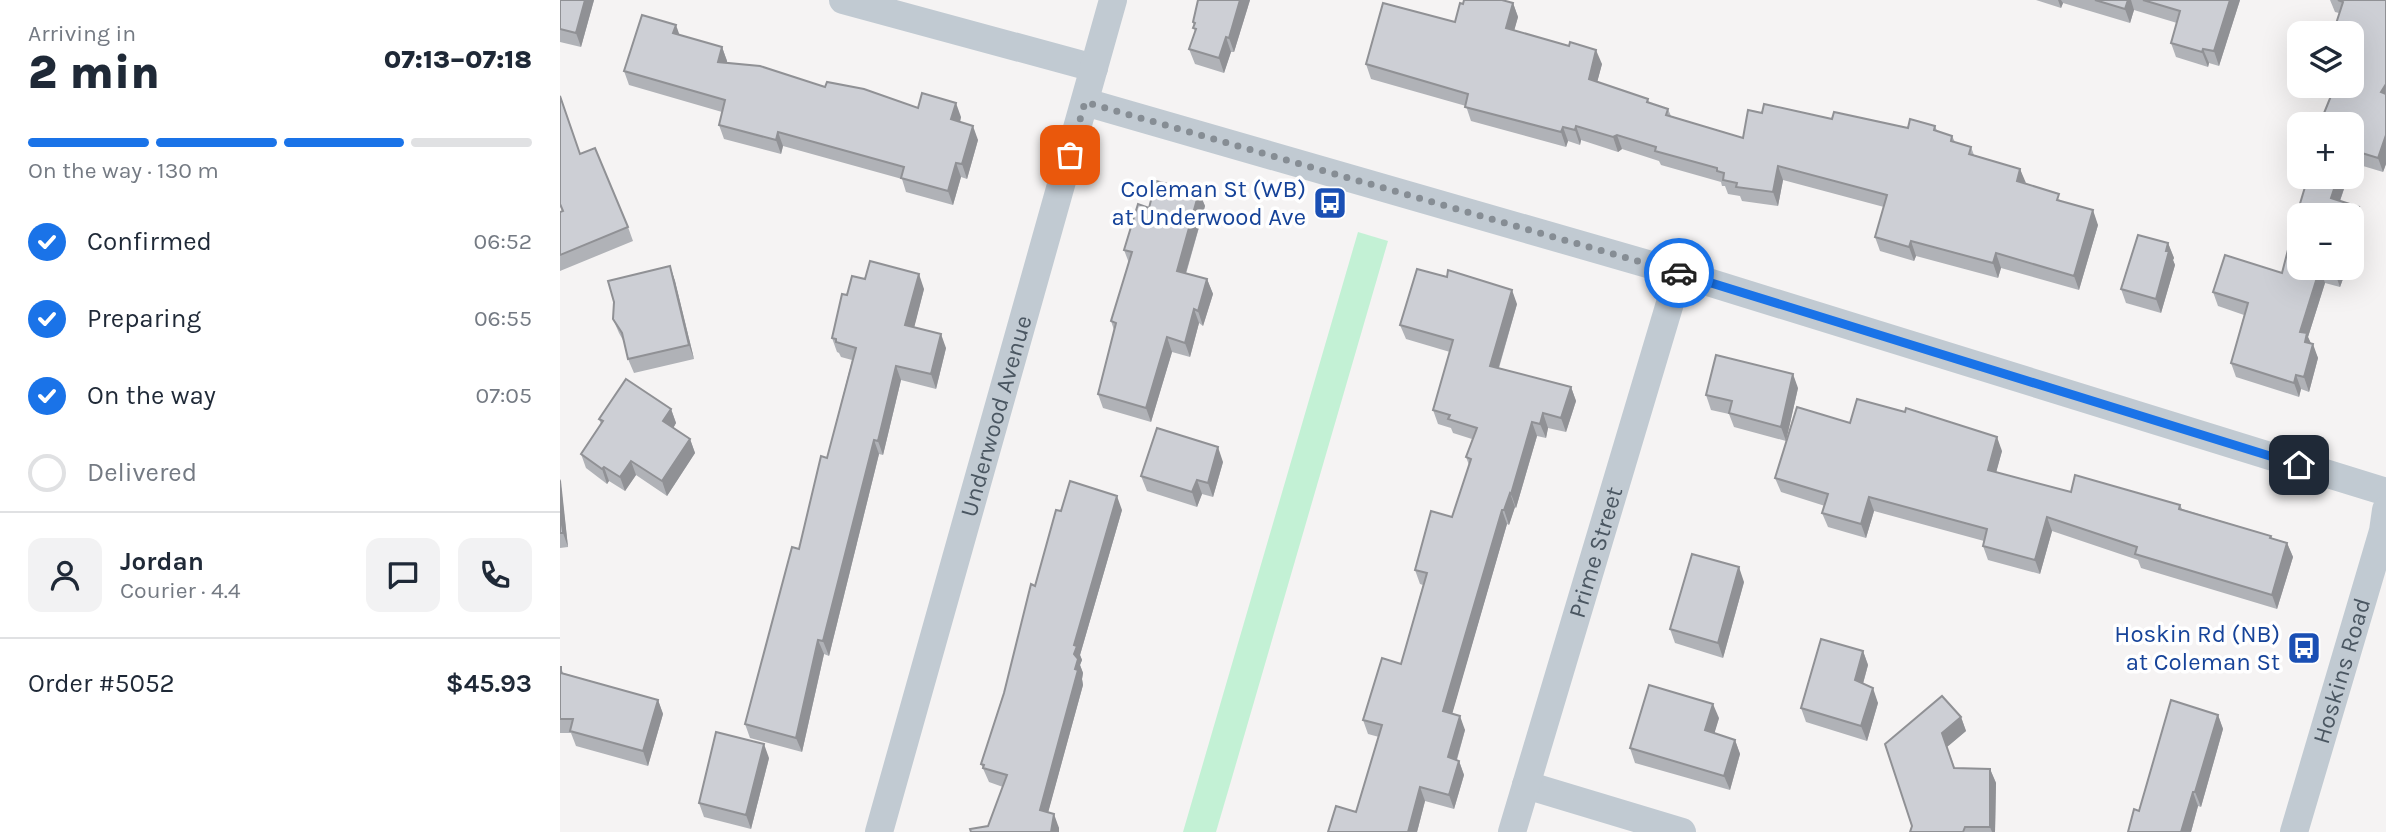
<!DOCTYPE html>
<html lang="en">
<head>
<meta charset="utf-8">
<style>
  :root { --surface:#fff; --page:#f2f2f3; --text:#1f2937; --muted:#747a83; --line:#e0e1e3; --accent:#1a73e8 }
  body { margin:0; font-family:Karla,sans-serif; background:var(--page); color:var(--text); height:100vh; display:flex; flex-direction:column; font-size:26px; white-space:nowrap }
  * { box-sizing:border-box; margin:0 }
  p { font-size:23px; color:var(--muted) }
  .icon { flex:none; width:38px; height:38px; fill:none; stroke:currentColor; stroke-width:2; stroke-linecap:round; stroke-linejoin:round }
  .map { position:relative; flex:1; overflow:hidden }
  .panel { display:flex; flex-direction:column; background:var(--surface); width:560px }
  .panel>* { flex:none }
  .tools { position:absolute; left:1727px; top:21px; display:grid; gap:14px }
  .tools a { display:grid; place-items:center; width:77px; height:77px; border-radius:14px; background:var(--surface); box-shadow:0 7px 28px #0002; font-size:35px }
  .pin { position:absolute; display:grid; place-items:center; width:60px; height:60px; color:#fff; margin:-30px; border-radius:14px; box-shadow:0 4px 10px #0006 }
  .courier { position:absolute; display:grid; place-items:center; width:70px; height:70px; margin:-35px; border:5px solid #1a73e8; border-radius:50%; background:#fff; color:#222; box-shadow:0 2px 9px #0007 }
  .overview em { font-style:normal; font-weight:800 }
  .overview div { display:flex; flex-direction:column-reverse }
  .overview { display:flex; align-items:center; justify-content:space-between; height:119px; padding:0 28px }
  h1 { font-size:46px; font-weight:800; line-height:52px }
  .bar { display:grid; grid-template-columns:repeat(4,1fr); gap:10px 7px; align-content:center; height:84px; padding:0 28px }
  .bar i { height:9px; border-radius:5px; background:var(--line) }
  .bar .current { background:var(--accent) }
  .bar p { grid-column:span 4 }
  .line { display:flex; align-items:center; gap:18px; padding:0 28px; border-top:2px solid var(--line) }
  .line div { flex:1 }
  .round { display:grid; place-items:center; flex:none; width:74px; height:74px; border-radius:14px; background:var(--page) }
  ol { padding:0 28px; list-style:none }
  li { display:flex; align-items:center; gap:21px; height:77px }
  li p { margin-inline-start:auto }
  li .icon { padding:7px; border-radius:50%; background:var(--accent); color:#fff; stroke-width:4 }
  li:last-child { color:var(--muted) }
  li i { width:38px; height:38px; border:4px solid var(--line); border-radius:50% }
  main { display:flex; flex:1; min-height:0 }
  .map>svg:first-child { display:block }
  .green { fill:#c3f1d5 }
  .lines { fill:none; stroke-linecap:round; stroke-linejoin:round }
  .street { stroke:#c1cad2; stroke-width:28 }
  .wall { fill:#b0b2b7 }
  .shaded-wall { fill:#909195 }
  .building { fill:#cdcfd5; stroke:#909195; stroke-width:2 }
  .done { stroke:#868d94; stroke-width:7; stroke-dasharray:0 12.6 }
  .route { stroke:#1a73e8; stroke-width:9 }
  .labels { text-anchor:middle; stroke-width:7; stroke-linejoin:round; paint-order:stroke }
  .transit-label { font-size:24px; fill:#164399; stroke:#fff; text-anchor:end }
  .street-label { font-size:24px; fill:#4a5661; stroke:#fff }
</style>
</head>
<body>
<main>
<section class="panel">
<div class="overview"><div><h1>2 min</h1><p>Arriving in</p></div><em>07:13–07:18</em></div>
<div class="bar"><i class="current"></i><i class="current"></i><i class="current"></i><i></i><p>On the way · 130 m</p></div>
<ol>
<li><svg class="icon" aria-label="check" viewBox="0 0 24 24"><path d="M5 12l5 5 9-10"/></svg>Confirmed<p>06:52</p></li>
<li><svg class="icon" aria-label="check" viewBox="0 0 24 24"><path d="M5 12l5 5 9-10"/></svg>Preparing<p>06:55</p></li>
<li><svg class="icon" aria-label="check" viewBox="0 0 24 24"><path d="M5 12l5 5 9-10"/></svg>On the way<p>07:05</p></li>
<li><i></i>Delivered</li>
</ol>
<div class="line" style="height:126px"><a class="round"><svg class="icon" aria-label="person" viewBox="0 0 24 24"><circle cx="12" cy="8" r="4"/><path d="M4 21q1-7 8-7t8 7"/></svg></a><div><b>Jordan</b><p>Courier · 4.4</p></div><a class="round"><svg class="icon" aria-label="chat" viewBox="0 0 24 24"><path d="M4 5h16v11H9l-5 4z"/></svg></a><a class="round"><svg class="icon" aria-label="phone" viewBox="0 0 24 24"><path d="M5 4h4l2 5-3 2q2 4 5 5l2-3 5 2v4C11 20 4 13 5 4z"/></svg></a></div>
<div class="line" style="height:91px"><div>Order #5052</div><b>$45.93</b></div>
</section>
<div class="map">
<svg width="1826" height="832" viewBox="0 0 1826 832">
  <rect width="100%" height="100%" fill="#f5f3f3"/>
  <path class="green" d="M798,232L828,241L671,781L656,832H623Z"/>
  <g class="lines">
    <g class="street">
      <path d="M283,0L534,68"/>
      <path d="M525,102L1119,273L1826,492"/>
      <path d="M966,785L1122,832"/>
      <path id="s1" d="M319,832L553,0"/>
      <path id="s2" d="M952,832L1119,273"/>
      <path id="s3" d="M1734,832L1823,531L1826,510"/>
    </g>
  </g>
  <g class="wall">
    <path d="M0,0H34L21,47L0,42Z"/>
    <path d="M638,0H690L674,52H671L664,73L635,64L629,49L635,32L633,22Z"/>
    <path d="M1476,0H1680L1659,66L1649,63L1648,67L1616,57L1611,43L1617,23L1574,10L1570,23L1503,3L1501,8Z"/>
    <path d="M1770,0H1826V164L1823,172L1793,163L1792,165V124H1764L1762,118L1792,86L1779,13L1775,12Z"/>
    <path d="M953,3L958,17L954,30L1042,64L1037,82L1088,99L1089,103L1108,109L1111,116L1183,138L1202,113L1272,119L1348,128L1375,126L1377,131L1392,136L1395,142L1411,147L1414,155L1460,169L1465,183L1502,201L1538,225L1519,290L1441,268L1438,278L1356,256L1354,261L1320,251L1315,237L1324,207L1223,180L1218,206L1182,201L1180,196L1168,194L1165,186H1162L1161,182L1101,165L1099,161L1062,149L1058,152L1021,140L1020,145L1008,141L1006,147L911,121L906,106L811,79L806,64L895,22L903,4Z"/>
    <path d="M119,35L162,47L167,61V63L265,87L401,117L400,122L418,140L407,179L401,177L393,205L346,192L342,179L223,146L221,154L164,139L159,125L162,112L69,85L64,71Z"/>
    <path d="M0,95L20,154L68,227L73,241L0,271V212L2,211L0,206Z"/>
    <path d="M1748,177H1788L1780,201L1799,207L1804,221L1780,287L1765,283L1748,337L1758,358L1749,392L1741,389L1739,397L1676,377L1671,363L1684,315L1658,306L1653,292L1722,273Z"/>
    <path d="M639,192L645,206L626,274L647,279L653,294L643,326L639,323L630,357L612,352L591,422L543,408L538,394L554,330L551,321L569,263L564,250L589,208Z"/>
    <path d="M1608,243L1614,258L1613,260L1615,265L1601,313L1566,303L1561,289Z"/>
    <path d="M110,266L115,281L134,359L74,373L68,359L64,342L59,333L53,319Z"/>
    <path d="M305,279L364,289L354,327L386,348L376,389L341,380L323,455L319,454L269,656L264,654L242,752L190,738L185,724L267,458L292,360L281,357L279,353L277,352L272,338L287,295Z"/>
    <path d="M957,304L939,368L1011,387L1016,401L1006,432L988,428L986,438L977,436L956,508L955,507L949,525L947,524L892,713L905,730L897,760L899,761L904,775L894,809L865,801L857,832H768L796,812L819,737L808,734L803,720L841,664L863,585L860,584L855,570L892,517L909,465L906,457L912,439L893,433L891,428L878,424L873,410L890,352L846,339L840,325Z"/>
    <path d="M1238,388L1226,441L1174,427L1169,414L1151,410L1146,395Z"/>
    <path d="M111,409L116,423L113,428L130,439L135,453L107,496L76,475L65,491L49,481L47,484L26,468L21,454L41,424L39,419Z"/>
    <path d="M1290,423L1442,451L1436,472L1511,492L1620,505L1622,509L1711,536L1712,538L1727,543L1733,557L1717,609L1581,568L1578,560L1492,531L1480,574L1428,560L1423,546L1424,541L1314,511L1306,538L1268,527L1262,513L1265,506L1221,492L1215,478Z"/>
    <path d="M663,462L653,497L642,494L637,507L587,491L581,476Z"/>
    <path d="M0,479L8,547L0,548Z"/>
    <path d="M562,510L520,655L522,660L520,665L523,673L522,679L523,685L488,812L499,828L428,826L443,787L429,782L421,764L501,511Z"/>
    <path d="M1184,582L1163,658L1115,643L1110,629Z"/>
    <path d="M1303,651L1308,665L1303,684L1318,703L1307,741L1246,722L1241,708Z"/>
    <path d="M0,667H1L3,673L98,700L103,714L88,766L16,746L11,733H0Z"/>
    <path d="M1658,715L1663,729L1641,807L1638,806L1631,832H1568L1579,811Z"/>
    <path d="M1401,717L1406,731L1387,747L1395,768L1430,769L1436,783L1435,832H1350L1352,826Z"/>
    <path d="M1159,718L1154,733L1175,740L1180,754L1170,790L1075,763L1070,748Z"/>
    <path d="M209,758L191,829L144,817L139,803Z"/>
  </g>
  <g class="shaded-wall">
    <path d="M25,0H34L21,47L16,33Z"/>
    <path d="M680,0H690L674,52L669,38Z"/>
    <path d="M1498,0H1501L1503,3L1501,8Z"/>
    <path d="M1568,0H1571L1574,10L1570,23L1565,9Z"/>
    <path d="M1670,0H1680L1659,66L1654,51Z"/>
    <path d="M953,3L958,17L951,42L946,28Z"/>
    <path d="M116,25L121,39L113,33Z"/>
    <path d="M666,37L671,52L664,73L659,58Z"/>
    <path d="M162,47L167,61L164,76L158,62Z"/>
    <path d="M1643,49L1649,63L1648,67L1642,52Z"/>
    <path d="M1036,50L1042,64L1034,94L1029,79Z"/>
    <path d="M1826,84V107L1821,92Z"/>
    <path d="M396,103L401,117L397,134L391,119Z"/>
    <path d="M413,126L418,140L407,179L402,164Z"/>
    <path d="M1016,126L1021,140L1020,145L1015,130Z"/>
    <path d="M1003,127L1008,141L1006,147L1001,132Z"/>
    <path d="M218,132L223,146L221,154L216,140Z"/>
    <path d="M1057,135L1062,149L1058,152L1053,137Z"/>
    <path d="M1826,135V164L1823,172L1818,158Z"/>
    <path d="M396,163L401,177L393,205L388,191Z"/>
    <path d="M1218,166L1223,180L1218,206L1213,192Z"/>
    <path d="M1460,169L1466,183L1457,181Z"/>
    <path d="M1778,177H1788L1776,212L1771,198Z"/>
    <path d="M639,192L645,206L622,286L617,271Z"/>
    <path d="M1799,207L1804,221L1792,255V226Z"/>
    <path d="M1533,210L1538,225L1519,290L1514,276Z"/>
    <path d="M1351,241L1356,256L1354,261L1349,247Z"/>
    <path d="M1608,243L1614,258L1613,260L1615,265L1601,313L1596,299Z"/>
    <path d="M1436,253L1441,268L1438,278L1433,263Z"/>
    <path d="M110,266L115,281L134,359L129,345Z"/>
    <path d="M1760,268L1765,283L1748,337L1752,346L1753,344L1758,358L1749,392L1744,377L1740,332Z"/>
    <path d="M1777,268H1787L1780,287L1775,273Z"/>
    <path d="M359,274L364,289L351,340L345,325Z"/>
    <path d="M647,279L653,294L643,326L638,311Z"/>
    <path d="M952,290L957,304L935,380L930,366Z"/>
    <path d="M634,309L639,323L630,357L625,343Z"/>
    <path d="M381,334L386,348L376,389L371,374Z"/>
    <path d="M607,337L612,352L591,422L586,408Z"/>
    <path d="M336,366L341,380L323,455L318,441Z"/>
    <path d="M1233,374L1238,388L1226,441L1221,427Z"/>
    <path d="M1736,375L1741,389L1739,397L1734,383Z"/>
    <path d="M1011,387L1016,401L1006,432L1001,418Z"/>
    <path d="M111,409L116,423L109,436L103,421Z"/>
    <path d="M983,413L988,428L986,438L980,424Z"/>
    <path d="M972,422L977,436L956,508L951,494Z"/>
    <path d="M1437,437L1442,451L1433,484L1428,470Z"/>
    <path d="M130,439L135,453L107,496L102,481Z"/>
    <path d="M314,440L319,454L269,656L263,641Z"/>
    <path d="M658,447L663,462L653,497L648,483Z"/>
    <path d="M71,461L76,475L65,491L60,477Z"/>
    <path d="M44,467L49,481L47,484L42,469Z"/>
    <path d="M0,479L1,481L8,547L3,533L0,509Z"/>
    <path d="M637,480L642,494L637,507L632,492Z"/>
    <path d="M950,493L955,507L949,525L944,510Z"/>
    <path d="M557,496L562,510L520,655L522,660L520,665L523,673L522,679L523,685L485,824L480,810L515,669L514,645Z"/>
    <path d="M1309,497L1314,511L1306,538L1301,524Z"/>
    <path d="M942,510L947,524L889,725L883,711Z"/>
    <path d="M1487,517L1492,531L1480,574L1475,560Z"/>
    <path d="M1727,543L1733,557L1717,609L1712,595Z"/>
    <path d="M1179,567L1184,582L1163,658L1158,643Z"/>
    <path d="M258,640L264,654L242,752L236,738Z"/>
    <path d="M1303,651L1308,665L1300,694L1295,680Z"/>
    <path d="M1313,688L1318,703L1307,741L1301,726Z"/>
    <path d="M98,700L103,714L88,766L83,751Z"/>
    <path d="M1153,704L1159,718L1151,745L1145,730Z"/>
    <path d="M1658,715L1663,729L1641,807L1635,792Z"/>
    <path d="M900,716L905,730L893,772L888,757Z"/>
    <path d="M1401,717L1406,731L1387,747L1382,733Z"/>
    <path d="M1175,740L1180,754L1170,790L1164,776Z"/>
    <path d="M204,744L209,758L191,829L186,815Z"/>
    <path d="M899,761L904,775L894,809L889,795Z"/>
    <path d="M1430,769L1436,783L1435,832H1432L1430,827Z"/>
    <path d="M860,787L865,801L857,832H848Z"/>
    <path d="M1633,792L1638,806L1631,832H1621Z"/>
    <path d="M494,814L499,828V832H491Z"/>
  </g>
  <g class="building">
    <path d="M0,0H25L16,33L0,29Z"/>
    <path d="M638,0H680L669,38L666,37L659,58L629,49L636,29L633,28L635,23L633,22Z"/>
    <path d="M904,0H942L953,3L946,28L1009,46L1010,42L1036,50L1029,79L1088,99L1087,102L1108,109L1106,115L1183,138L1188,110L1202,113L1204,104L1272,119L1274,112L1348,128L1350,119L1375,126L1374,130L1392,136L1391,141L1411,147L1409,154L1460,169L1457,181L1499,194L1497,200L1533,210L1514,276L1436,253L1433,263L1351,241L1349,247L1315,237L1327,195L1218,166L1213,192L1176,187L1177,183L1163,180L1164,173L1157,171V168L1095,151L1096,147L1057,135L1053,137L1016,126L1015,130L1003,127L1001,132L905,107L908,94L806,64L823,3L895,22L900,3L903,4Z"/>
    <path d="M1535,0H1568L1565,9Z"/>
    <path d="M1583,0H1670L1654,51L1643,49L1642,52L1611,43L1620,11Z"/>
    <path d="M1778,0H1826V84L1821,92L1826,94V135L1818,158L1792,150V124H1765L1767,119L1762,118L1775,86H1792V33H1773L1783,2Z"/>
    <path d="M82,15L116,25L113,33L162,47L158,62L200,66L265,87L267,82L304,89L358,108L362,93L396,103L391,119L413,126L402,164L396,163L388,191L341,178L344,167L218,132L216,140L159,125L165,100L64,71Z"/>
    <path d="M0,96L20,154L35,148L68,227L0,255V212L3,211L0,204Z"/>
    <path d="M1748,177H1778L1771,198L1799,207L1792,226V215H1740V268H1777L1775,273L1760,268L1740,332L1747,333L1745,342L1753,344L1744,377L1736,375L1734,383L1671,363L1688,303L1653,292L1665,255L1722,273L1739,207Z"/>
    <path d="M596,181L639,192L617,271L647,279L638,311L634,309L625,343L607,337L586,408L538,394L556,323L551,321L572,252L564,250L578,204L589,208Z"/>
    <path d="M1578,235L1608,243L1606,251H1609L1596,299L1561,289Z"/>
    <path d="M310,261L359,274L345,325L381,334L371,374L336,366L318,441L314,440L263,641L258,640L236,738L185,724L232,547L239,549L261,456L267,458L296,348L276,342V339L272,338L282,294L287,295L292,276L305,279Z"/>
    <path d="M110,266L129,345L68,359L62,333L53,319L54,302L48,281Z"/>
    <path d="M857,269L887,277L888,270L952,290L930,366L1011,387L1001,418L983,413L980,424L972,422L951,494L950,493L944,510H942L883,711L900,716L888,757L899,761L889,795L860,787L848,832H768L776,806L796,812L822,725L803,720L822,658L841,664L867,573L855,570L871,511L892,517L911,459L906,457L917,428L888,419L890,415L873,410L893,340L840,325Z"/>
    <path d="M1156,355L1233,374L1221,427L1169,413L1172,401L1146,395Z"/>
    <path d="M66,379L111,409L103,421L130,439L102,481L71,461L60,477L44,467L42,469L21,454L43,421L39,419Z"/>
    <path d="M1297,399L1345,412L1346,408L1437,437L1428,470L1511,492L1515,475L1620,505L1619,509L1711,536L1710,538L1727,543L1712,595L1575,554L1577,547L1487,517L1475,560L1423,546L1427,529L1309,497L1301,524L1262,513L1268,494L1215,478L1237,407L1290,423Z"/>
    <path d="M597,428L658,447L648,483L637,480L632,492L581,476Z"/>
    <path d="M510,481L557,496L514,645L517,646L514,654L518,659L515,669L518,670L480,810L494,814L491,832H411L410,829L428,826L447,775L423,768L424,765L421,764L444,693L471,584L475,586L496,510L501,511Z"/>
    <path d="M0,509L3,533H0Z"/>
    <path d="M1132,554L1179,567L1158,643L1110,629Z"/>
    <path d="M1261,639L1303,651L1295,680L1313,688L1301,726L1241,708Z"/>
    <path d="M0,667H1V673L98,700L83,751L10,731L13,719H0Z"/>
    <path d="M1089,685L1153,704L1145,730L1175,740L1164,776L1070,748Z"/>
    <path d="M1382,696L1401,717L1382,733L1394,768L1430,769V827H1405L1403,832H1350L1352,826L1325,744Z"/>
    <path d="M1611,700L1658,715L1635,792H1633L1621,832H1568L1574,809L1579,811Z"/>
    <path d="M156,732L204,744L186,815L139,803Z"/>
  </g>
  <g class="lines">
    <path class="done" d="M510,155L525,102L1119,273"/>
    <path class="route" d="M1119,273L1739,465"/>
  </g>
  <defs>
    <symbol id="bus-square" viewBox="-11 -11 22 22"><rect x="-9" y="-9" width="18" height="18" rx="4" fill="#1a4fb4" stroke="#fff"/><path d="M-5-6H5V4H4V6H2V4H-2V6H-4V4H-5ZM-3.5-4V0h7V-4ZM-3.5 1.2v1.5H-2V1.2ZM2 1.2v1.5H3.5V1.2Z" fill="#fff"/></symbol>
  </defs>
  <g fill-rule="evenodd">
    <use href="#bus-square" x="751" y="184" width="38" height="38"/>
    <use href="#bus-square" x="1725" y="629" width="38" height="38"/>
  </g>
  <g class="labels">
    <g class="transit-label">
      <text x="746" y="197">Coleman St (WB)<tspan x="746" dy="28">at Underwood Ave</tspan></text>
      <text x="1720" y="642">Hoskin Rd (NB)<tspan x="1720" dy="28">at Coleman St</tspan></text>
    </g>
    <g class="street-label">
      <text dy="8" stroke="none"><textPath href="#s1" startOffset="432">Underwood Avenue</textPath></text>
      <text dy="8" stroke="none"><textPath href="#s2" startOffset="292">Prime Street</textPath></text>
      <text dy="8" stroke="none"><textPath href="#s3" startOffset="168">Hoskins Road</textPath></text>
    </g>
  </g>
</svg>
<div class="tools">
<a><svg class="icon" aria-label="layers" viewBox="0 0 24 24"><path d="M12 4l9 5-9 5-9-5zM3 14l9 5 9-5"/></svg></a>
<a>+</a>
<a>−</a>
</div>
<div class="pin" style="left:510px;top:155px;background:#ea580c"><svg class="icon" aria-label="bag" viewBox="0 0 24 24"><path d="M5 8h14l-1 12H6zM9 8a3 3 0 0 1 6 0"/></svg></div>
<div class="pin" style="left:1739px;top:465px;background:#1f2937"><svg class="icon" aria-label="home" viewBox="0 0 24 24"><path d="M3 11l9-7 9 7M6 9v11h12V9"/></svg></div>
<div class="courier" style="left:1119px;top:273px"><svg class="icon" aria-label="car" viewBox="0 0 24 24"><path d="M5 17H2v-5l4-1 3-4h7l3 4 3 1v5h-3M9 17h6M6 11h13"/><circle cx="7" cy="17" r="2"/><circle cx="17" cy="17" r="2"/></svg></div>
</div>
</main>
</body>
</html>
